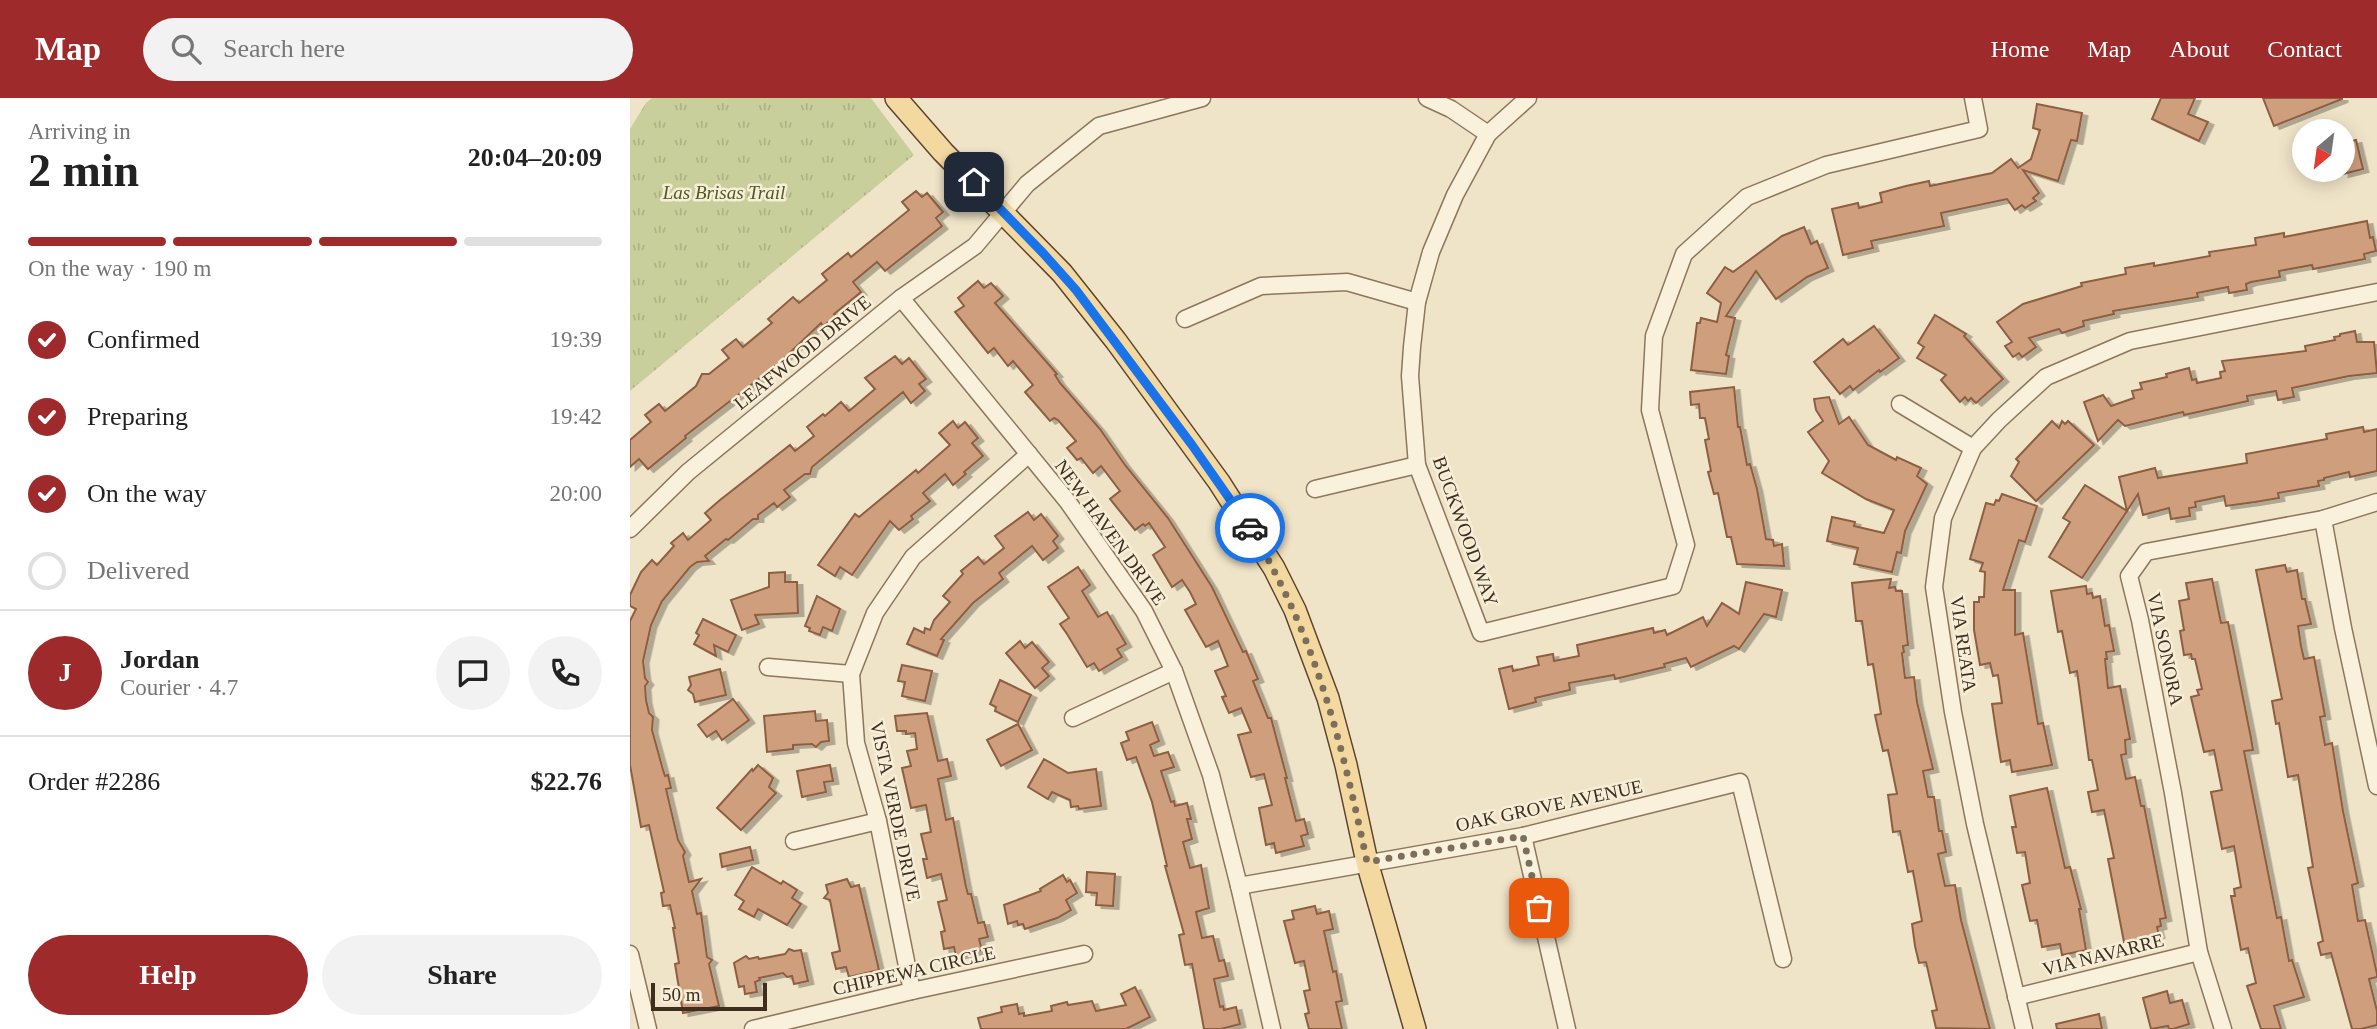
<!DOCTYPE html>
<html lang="en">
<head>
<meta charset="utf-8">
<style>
  :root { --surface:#fff; --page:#f2f2f2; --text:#222; --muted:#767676; --line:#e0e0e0; --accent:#9e2a2b }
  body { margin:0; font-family:"Times New Roman",serif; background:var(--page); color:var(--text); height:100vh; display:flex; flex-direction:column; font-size:26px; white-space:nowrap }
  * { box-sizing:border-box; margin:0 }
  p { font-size:23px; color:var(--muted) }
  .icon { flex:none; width:38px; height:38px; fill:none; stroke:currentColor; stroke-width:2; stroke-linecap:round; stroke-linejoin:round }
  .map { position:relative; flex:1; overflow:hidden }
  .panel { display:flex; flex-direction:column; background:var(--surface); width:630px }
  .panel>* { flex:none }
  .needle { width:46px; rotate:209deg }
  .tools { position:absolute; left:1662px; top:21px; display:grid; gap:14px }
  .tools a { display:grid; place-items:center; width:63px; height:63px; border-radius:50%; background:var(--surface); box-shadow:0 4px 18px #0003; font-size:35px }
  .scale { position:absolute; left:21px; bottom:18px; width:116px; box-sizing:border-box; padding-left:7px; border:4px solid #3d2e20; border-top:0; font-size:19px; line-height:24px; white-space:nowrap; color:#3d2e20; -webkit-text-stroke:5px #f7eed8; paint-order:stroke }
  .pin { position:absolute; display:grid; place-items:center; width:60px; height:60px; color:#fff; margin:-30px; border-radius:14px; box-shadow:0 4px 10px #0006 }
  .courier { position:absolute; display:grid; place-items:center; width:70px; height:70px; margin:-35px; border:5px solid #1a73e8; border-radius:50%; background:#fff; color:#222; box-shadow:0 2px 9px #0007 }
  .head em { font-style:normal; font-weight:800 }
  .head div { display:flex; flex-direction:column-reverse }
  .head { display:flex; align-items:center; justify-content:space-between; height:119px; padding:0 28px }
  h1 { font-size:46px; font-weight:800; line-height:52px }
  .bar { display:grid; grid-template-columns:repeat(4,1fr); gap:10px 7px; align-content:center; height:84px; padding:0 28px }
  .bar i { height:9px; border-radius:5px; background:var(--line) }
  .bar .on { background:var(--accent) }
  .bar p { grid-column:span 4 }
  .line { display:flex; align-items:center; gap:18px; padding:0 28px; border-top:2px solid var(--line) }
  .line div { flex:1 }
  .round { display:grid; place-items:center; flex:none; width:74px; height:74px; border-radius:37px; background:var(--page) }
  ol { padding:0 28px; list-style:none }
  li { display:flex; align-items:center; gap:21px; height:77px }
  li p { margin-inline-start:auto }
  li .icon { padding:7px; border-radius:50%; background:var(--accent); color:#fff; stroke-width:4 }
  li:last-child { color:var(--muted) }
  li i { width:38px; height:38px; border:4px solid var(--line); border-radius:50% }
  .primary-button { display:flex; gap:14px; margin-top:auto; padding:14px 28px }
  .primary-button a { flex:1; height:80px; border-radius:42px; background:var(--accent); color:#fff; font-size:28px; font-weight:800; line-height:80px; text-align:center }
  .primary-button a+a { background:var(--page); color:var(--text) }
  header { display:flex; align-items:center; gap:42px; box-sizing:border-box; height:98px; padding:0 35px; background:var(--accent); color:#fff }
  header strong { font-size:33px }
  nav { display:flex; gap:38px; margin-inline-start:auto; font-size:24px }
  .search { width:490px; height:63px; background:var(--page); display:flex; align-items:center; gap:18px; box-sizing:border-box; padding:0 24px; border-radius:38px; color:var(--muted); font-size:26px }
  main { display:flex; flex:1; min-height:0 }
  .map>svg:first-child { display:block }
  .park { fill:url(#park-tufts) }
  .building { fill:#cf9f7d; stroke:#8d5f41; stroke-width:2; filter:url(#shadow) }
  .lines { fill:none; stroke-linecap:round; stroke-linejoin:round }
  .minor-casing { stroke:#8d765c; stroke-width:19 }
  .major-casing { stroke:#5b4430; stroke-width:24 }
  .minor { stroke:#faf1dc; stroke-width:16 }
  .major { stroke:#f3d9a0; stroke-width:21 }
  .done { stroke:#7c6e5b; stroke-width:7; stroke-dasharray:0 12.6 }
  .route { stroke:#1a73e8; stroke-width:9 }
  .labels { text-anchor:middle; stroke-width:5; stroke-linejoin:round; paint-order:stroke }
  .park-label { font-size:19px; font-style:italic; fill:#4d5a26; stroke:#f7eed8 }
  .street-label { font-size:19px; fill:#3d2e20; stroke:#f7eed8 }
</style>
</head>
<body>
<header>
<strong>Map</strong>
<div class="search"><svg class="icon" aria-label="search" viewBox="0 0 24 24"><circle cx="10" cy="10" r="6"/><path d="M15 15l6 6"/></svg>Search here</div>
<nav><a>Home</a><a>Map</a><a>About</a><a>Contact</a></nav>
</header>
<main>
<section class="panel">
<div class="head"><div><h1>2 min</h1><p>Arriving in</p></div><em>20:04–20:09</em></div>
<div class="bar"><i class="on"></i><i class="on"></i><i class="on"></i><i></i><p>On the way · 190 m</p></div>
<ol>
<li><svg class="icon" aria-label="check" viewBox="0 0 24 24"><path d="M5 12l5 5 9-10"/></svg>Confirmed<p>19:39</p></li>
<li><svg class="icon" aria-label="check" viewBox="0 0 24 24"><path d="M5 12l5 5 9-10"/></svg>Preparing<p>19:42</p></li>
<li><svg class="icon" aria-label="check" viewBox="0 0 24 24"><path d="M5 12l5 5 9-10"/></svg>On the way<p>20:00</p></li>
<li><i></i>Delivered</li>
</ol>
<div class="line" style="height:126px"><b class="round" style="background:var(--accent);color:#fff">J</b><div><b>Jordan</b><p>Courier · 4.7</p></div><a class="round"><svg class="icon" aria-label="chat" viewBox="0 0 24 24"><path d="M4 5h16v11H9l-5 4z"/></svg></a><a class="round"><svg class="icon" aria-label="phone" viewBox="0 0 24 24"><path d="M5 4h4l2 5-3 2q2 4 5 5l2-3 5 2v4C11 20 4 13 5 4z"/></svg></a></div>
<div class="line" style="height:91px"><div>Order #2286</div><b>$22.76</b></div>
<div class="primary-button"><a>Help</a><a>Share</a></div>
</section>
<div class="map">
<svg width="1747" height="931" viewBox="0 0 1747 931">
  <defs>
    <pattern id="park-tufts" width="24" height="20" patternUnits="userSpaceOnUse" patternTransform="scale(1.75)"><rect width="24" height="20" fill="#c9cf9b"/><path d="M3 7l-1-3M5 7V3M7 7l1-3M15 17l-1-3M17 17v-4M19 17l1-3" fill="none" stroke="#aeb285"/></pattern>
    <filter id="shadow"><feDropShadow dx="5.5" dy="3" stdDeviation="0" flood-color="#0004"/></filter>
  </defs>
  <rect width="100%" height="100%" fill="#f0e4c8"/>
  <path class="park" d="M22,0H241L284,57L0,293V31L16,5Z"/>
  <g class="building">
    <path d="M1531,0H1565L1558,16L1578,24L1569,43L1522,21Z"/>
    <path d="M1633,0H1712V1L1644,28Z"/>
    <path d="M1407,6L1452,15L1447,43L1441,42L1428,83L1393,72L1409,95L1403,100L1406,103L1395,110L1392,107L1385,112L1377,101L1311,115L1314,128L1241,143L1243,150L1213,157L1202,111L1228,105L1229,110L1252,104L1250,95L1276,88L1299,83L1300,88L1362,75L1381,61L1388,70L1401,61L1410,32L1403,30Z"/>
    <path d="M1726,42L1733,71L1713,76V45Z"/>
    <path d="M286,93L292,99L297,95L313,114L306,120L312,128L255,173L247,164L223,184L231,194L204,216L206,218L193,228L191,225L149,265L55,338L56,340L18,371L9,361L0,369V342L21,324L15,317L29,306L35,313L66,288L72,276H79L99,260L92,252L106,241L113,249L142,225L138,221L163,199L169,205L197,182L192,176L218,155L221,159L279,112L272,104Z"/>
    <path d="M1737,123L1740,140L1743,139L1746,153L1734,156L1735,161L1683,171L1682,167L1649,173L1650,179L1621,184L1616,186L1617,192L1599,195L1598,189L1567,195L1568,199L1483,213L1484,216L1453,223L1454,228L1432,235L1429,231L1399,240L1406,249L1392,259L1389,255L1383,259L1375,248L1382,244L1367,224L1393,206L1452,188L1451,185L1496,176L1495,170L1524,165V168L1580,158L1579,154L1626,147L1625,140L1654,135V139Z"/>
    <path d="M1174,129L1181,146L1187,143L1198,170L1177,179L1146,201L1126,173L1096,218L1105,220L1096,257L1099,258L1096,276L1061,272L1067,225H1070L1071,220L1087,224L1091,205L1077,195L1095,169L1103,174L1152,138Z"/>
    <path d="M348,183L354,190L361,185L373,198L365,205L427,276L425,277L430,285L470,331L495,367L538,420L582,489L613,554L616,553L628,581L623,583L638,620H641L657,680H655L666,723L674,721L678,736L671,738L674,748L646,755L644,745L636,747L629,710L642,707L634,676L621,679L608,637L621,634L611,610L599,615L592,599L596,598L585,573L598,568L588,543L576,549L555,512L566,506L560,494L552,482L542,489L523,457L535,449L519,425L515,428L513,426L505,432L480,401L490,393L471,368L463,375L451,360L447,362L437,350L446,343L428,322L424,320L420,323L395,294L403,287L383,263L378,268L364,250L358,255L325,214L334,208L328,200Z"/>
    <path d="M1305,217L1336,236L1334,238L1373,281L1346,305L1341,300L1338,303L1335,299L1330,304L1311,282L1316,277L1287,260L1294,249L1288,245Z"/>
    <path d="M1244,228L1269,260L1250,274L1249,272L1223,292L1220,288L1210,296L1184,264L1213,241L1218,247Z"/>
    <path d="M1725,233L1727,244H1744L1747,275L1719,278L1662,290L1664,299L1648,302L1646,293L1617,298L1618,303L1554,317L1553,314L1495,328L1488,322L1468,343L1454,304L1473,297L1481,308L1504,300L1502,293L1512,291L1510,285L1537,279L1536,276L1559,270L1562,282L1566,281L1567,285L1591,280L1590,274L1595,273L1592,263L1676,253L1675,248L1705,242L1704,239L1710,238V236Z"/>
    <path d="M265,258L272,266L279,260L296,281L289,286L295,293L281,305L273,294L182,369L180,376H175L154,392L160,399L147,409L144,405L128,417V421H123L98,442L96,441L75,458L79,463L67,464L60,469L32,503L21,527L13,563L15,580L18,584L15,588L16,602L19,615L23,619L22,632L33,672L35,678L38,677L41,690L36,691L48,742L55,754L53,758L59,784L71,781L62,793L67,816L71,815L77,859L82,862L79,866L89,908L53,915L45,866L49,865L43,830H45L40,807L33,808L31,795L34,794L19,727L11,729L0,667V523L6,511L0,508V497L11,474L22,462L27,467L44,448L41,445L53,435L58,442L81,422L75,415L90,402L160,347L165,353L184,338L177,329L193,316L195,318L211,304L219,313L245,291L235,280Z"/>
    <path d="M1104,289L1108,329H1110L1117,367L1120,366L1127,391L1136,441L1143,442L1144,448L1152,446L1154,468L1107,466L1101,439H1097L1088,395L1084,396L1078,374L1081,373L1075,342L1079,341L1075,320H1070L1069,306L1061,307L1060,294Z"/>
    <path d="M1199,299L1209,326L1219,319L1238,347L1266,362L1267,359L1291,370L1287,378L1297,386L1275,433L1271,455L1267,454L1262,474L1224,466L1228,450L1197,443L1202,419L1225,424L1224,428L1254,435L1264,412L1236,401L1192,375L1199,363L1178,334L1193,323L1186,312L1184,301Z"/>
    <path d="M323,323L328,330L335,324L348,340L342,345L353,358L334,374L336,376L323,387L315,376L293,395L300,403L281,418L283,421L269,432L260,423L222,477L210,469L205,478L188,467L225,416L229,419L286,372L288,375L320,347L309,335Z"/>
    <path d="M1422,323L1429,330L1432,323L1435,326L1438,323L1464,347L1406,403L1381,378L1389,364L1386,361Z"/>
    <path d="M1733,329L1734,334L1747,331V373L1720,379L1719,374L1694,380V382L1688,383L1689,388L1648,395L1649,400L1625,404L1596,408L1594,398L1565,404L1566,409L1559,410L1560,418L1541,421L1539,410L1513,417L1508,396L1497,413L1489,379L1525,370L1528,380L1617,365L1616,356L1697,341L1696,336Z"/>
    <path d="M1455,387L1497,413L1452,480L1419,459L1440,424L1433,420Z"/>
    <path d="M1372,396L1407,408L1395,444L1389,442L1373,492H1385V537L1393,535L1408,626L1413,625L1422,667L1382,674L1380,662L1371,664L1366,633L1362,606L1372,605L1368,577L1363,578L1360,565L1350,567L1344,532V504H1349V499H1354L1355,474L1350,473L1353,465L1340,461L1356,405L1364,407L1366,402L1369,403Z"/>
    <path d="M398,414L404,422L411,416L428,438L423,443L428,450L413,462L402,448L369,475L373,481L343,505L311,541L314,542L307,558L277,546L284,530L294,535L295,530L300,532L304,522L320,504L313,498L333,476L331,473L348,459L354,466L374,450L365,438Z"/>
    <path d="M1655,467L1657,474L1667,472L1672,501H1675L1681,526L1668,528L1671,548L1674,561L1684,559L1695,618L1690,619L1695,647L1702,645L1713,713L1728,785L1722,787L1728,823L1735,822L1747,876V879L1739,881L1747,913V927L1731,931H1722L1701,855L1691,857L1688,845L1693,843L1678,770L1683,769L1668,677L1658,679L1649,625L1646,626L1642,603L1652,601L1626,472Z"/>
    <path d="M448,469L460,487L452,493L468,519L477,514L496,546L487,551L492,559L469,573L464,565L457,569L437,536L430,526L439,520L418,489Z"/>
    <path d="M155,474V484H167L168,515L125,517L129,526L112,532L101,502L139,489V475Z"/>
    <path d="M1261,481L1259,490L1265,489L1266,493H1272L1278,547L1273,548L1274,554L1272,555L1275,580L1284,579L1287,604L1303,671L1293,673L1298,699H1304L1309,733H1312L1316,754L1308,756L1315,788L1325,787L1331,822L1360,931L1306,930L1302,913L1307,912L1296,864L1289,865L1285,848L1282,826L1292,823L1283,773L1278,774L1270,733L1263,734L1258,697L1267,696L1258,652L1253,653L1248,631L1245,617L1251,616L1243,566L1238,567L1232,523H1226L1222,485Z"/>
    <path d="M1582,481L1591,525L1598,524L1621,640L1623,652L1614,653L1647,820L1651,819L1659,863L1662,862L1674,899L1644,908L1651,931H1631L1617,888L1626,885L1618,850L1611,852L1601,798H1605L1604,791L1611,789L1604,748L1592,751L1581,694L1592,692L1584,652L1574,654L1561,599L1569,597L1567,592L1572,591L1565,561H1562L1561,556L1554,557L1550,533L1554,532L1549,503L1559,501L1556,485Z"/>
    <path d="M1116,484L1152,492L1146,519L1134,516L1109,551L1104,548L1061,569L1056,560L1034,566L1035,569L985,581L984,577L939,585L940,592L905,600L906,604L879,611L869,571L882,568L883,573L909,567L907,559L923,556L924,563L949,558L947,547L1023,530L1024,535L1035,532L1037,537L1073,519L1077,528L1092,505L1109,516Z"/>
    <path d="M1456,488L1457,496L1462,495L1463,500L1470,498L1475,528L1479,527L1484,553L1476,554L1477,561H1475L1478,590L1490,588L1500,641L1495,642L1496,656L1491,657L1496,681L1505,679L1511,708H1514L1536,820L1530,821L1531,828L1527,829L1529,837L1494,844L1478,761L1484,760L1474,712L1462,714L1458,694L1468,692L1462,662H1459L1447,573L1440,575L1432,533L1428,534L1421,493Z"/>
    <path d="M187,498L210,511L202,533L193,529L190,537L179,533L180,530L175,528Z"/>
    <path d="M73,521L106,537L98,554L84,547L86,558L64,546L69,537L66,535Z"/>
    <path d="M390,543L395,550L402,544L419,564L412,570L419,578L405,590L376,555Z"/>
    <path d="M272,567L302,573L295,603L272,598L275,584L268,583Z"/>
    <path d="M90,571L96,597L65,604L63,596L58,592L61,587L59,579Z"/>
    <path d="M370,582L401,597L388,624L365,613L366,609L360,606Z"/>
    <path d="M103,601L119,622L92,642L86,633L77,639L68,627Z"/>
    <path d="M185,613L186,623L197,622L199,643L191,644L186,649L182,646L163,647V651L137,654L134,618Z"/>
    <path d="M297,615L308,663L317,661L321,678L308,681L316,722L323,720L336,789L338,796H341L348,825L354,824L358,839L349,841L352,852L326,858L324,849L314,851L311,834L315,833L308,804L317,802L311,776L297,780L293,761H297L291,736L301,734L296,707L281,710L272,670L281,668L277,653L287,651L285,635L276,636V633H267L265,618Z"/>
    <path d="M522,624L529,643L520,647L524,658L538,654L544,669L531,673L541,704L544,703L545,708L557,705L561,721H557L562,741L553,744L560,770L571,767L579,810L566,814L572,840L583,838L589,863L594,862L598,878L584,881L590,909L593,908L594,912L606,909L610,926L591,931H574L562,866L555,867L549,837L554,836L535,768H537L522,704L506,659L497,662L491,645L499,642L496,634Z"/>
    <path d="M388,626L402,652L371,668L357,642Z"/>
    <path d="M414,661L438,675L466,671L471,708L449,711L448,708L441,709L440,702L422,694L418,701L398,689Z"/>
    <path d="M128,667L143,680L139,689L146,695L111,732L87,710L122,671L123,673Z"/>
    <path d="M200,667L203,683L194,684L196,694L172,699L167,673Z"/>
    <path d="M1417,690L1435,770L1440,769L1451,811H1449L1456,852L1432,857L1430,846L1412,849L1407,822L1400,823L1392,787L1400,785L1395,754L1387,755L1382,729H1386L1380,698Z"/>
    <path d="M120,749L123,762L92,769L90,756Z"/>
    <path d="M122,769L151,786L153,783L167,792L162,800L171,806L157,827L128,811L124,819L109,811L114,803L105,797Z"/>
    <path d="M457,774L485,776L483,808L466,807L467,795L456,794Z"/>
    <path d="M433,777L437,784L440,782L447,795L436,802L441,812L427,820L395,831L393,826L388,827L387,823L378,826L374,807L411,793L410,791Z"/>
    <path d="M217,781L221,789L229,787L249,872L219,879L216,869L206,871L202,855L210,853L200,802L194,800L198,795L196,787Z"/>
    <path d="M685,808L687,816L699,813L703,831L694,833L703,874L706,873L712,903L706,904L712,931H679L675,916L679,915L674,893L680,892L674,863L665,865L654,823L664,821L662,813Z"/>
    <path d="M159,851L164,853L171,852L178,883L164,886L162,878L157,879L153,875L129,880L130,882L125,884L127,894L115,896L114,888L109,889L104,865L116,858L119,861L128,859L129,861L155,856Z"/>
    <path d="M505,889L520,919L496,931H351L348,920L372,914L371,909L387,906L389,916L394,915V918L422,913L421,908L437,904L438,907L462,903L466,913L496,907L491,896Z"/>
    <path d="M1537,893L1540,905L1552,902L1559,926L1543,931H1539L1538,928L1521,931L1513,900Z"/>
    <path d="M1469,916L1472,931H1427L1426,926Z"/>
  </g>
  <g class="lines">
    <defs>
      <g id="minor">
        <path d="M797,0L821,11L858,36"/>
        <path d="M898,0L858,36L825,97L801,154L787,204L782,249L780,278L787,367L851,535L1043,488L1056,447L1020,312L1024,238L1054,156L1117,99L1196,67L1349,31L1343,0"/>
        <path d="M271,200L438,404L514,513L544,573L581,677L609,788L642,931"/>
        <path d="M555,221L631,188L717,184L787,204"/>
        <path d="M1270,306L1343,350"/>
        <path d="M685,391L787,367"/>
        <path d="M1693,421L1713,530L1747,688"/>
        <path d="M0,431L58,374L271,200L345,148L397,86L469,28L572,0"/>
        <path d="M138,569L221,576"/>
        <path d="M443,620L544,573"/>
        <path d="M893,738L937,931"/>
        <path d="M164,743L248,723"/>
        <path d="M609,788L893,738L1110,684L1153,861"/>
        <path d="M0,856L18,931"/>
        <path d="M282,893L248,723L226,645L221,576L245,515L283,459L399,356"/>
        <path d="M1386,899L1569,854"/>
        <path d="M123,931L282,893L454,856"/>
        <path d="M1394,931L1345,726L1323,614L1304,489L1313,420L1343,350L1369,322L1416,279L1500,243L1747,194"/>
        <path d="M1593,931L1569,854L1543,695L1510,522L1499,478L1516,454L1693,421L1747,404"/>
      </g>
      <path id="major" d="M266,0L313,54L432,175L486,243L589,384L644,470L665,512L698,600L716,667L737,764L785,931"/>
    </defs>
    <use href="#minor" class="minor-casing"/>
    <use href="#major" class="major-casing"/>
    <use href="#minor" class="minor"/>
    <use href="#major" class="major"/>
  </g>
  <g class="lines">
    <path class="done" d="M620,430C686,539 711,641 737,764L893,738L909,810"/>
    <path class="route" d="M344,84L413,155L446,192L562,347L620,430"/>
  </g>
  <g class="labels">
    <g class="park-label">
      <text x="94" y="101">Las Brisas Trail</text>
    </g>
    <g class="street-label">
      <text transform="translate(172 254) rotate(-39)" y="7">LEAFWOOD DRIVE</text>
      <text transform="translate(836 433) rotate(70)" y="7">BUCKWOOD WAY</text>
      <text transform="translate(481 434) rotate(54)" y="7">NEW HAVEN DRIVE</text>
      <text transform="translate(1334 546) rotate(82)" y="7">VIA REATA</text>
      <text transform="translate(1536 551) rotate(78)" y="7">VIA SONORA</text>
      <text transform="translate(919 707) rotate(-12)" y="7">OAK GROVE AVENUE</text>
      <text transform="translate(266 713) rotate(78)" y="7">VISTA VERDE DRIVE</text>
      <text transform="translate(1473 856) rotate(-14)" y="7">VIA NAVARRE</text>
      <text transform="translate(284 872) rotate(-13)" y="7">CHIPPEWA CIRCLE</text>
    </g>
  </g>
</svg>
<div class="tools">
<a><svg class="needle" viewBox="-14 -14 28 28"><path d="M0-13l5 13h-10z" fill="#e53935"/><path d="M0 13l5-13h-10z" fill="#767676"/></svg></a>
</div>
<div class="scale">50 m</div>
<div class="pin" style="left:909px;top:810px;background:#ea580c"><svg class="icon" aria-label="bag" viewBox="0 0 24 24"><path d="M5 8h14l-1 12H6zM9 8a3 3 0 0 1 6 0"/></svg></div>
<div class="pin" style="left:344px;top:84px;background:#1f2937"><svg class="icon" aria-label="home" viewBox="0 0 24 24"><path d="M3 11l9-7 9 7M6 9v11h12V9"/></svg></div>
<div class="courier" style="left:620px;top:430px"><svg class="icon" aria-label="car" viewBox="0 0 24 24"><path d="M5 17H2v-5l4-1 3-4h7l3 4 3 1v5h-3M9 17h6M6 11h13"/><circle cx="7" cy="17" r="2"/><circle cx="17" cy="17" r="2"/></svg></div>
</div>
</main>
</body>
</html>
